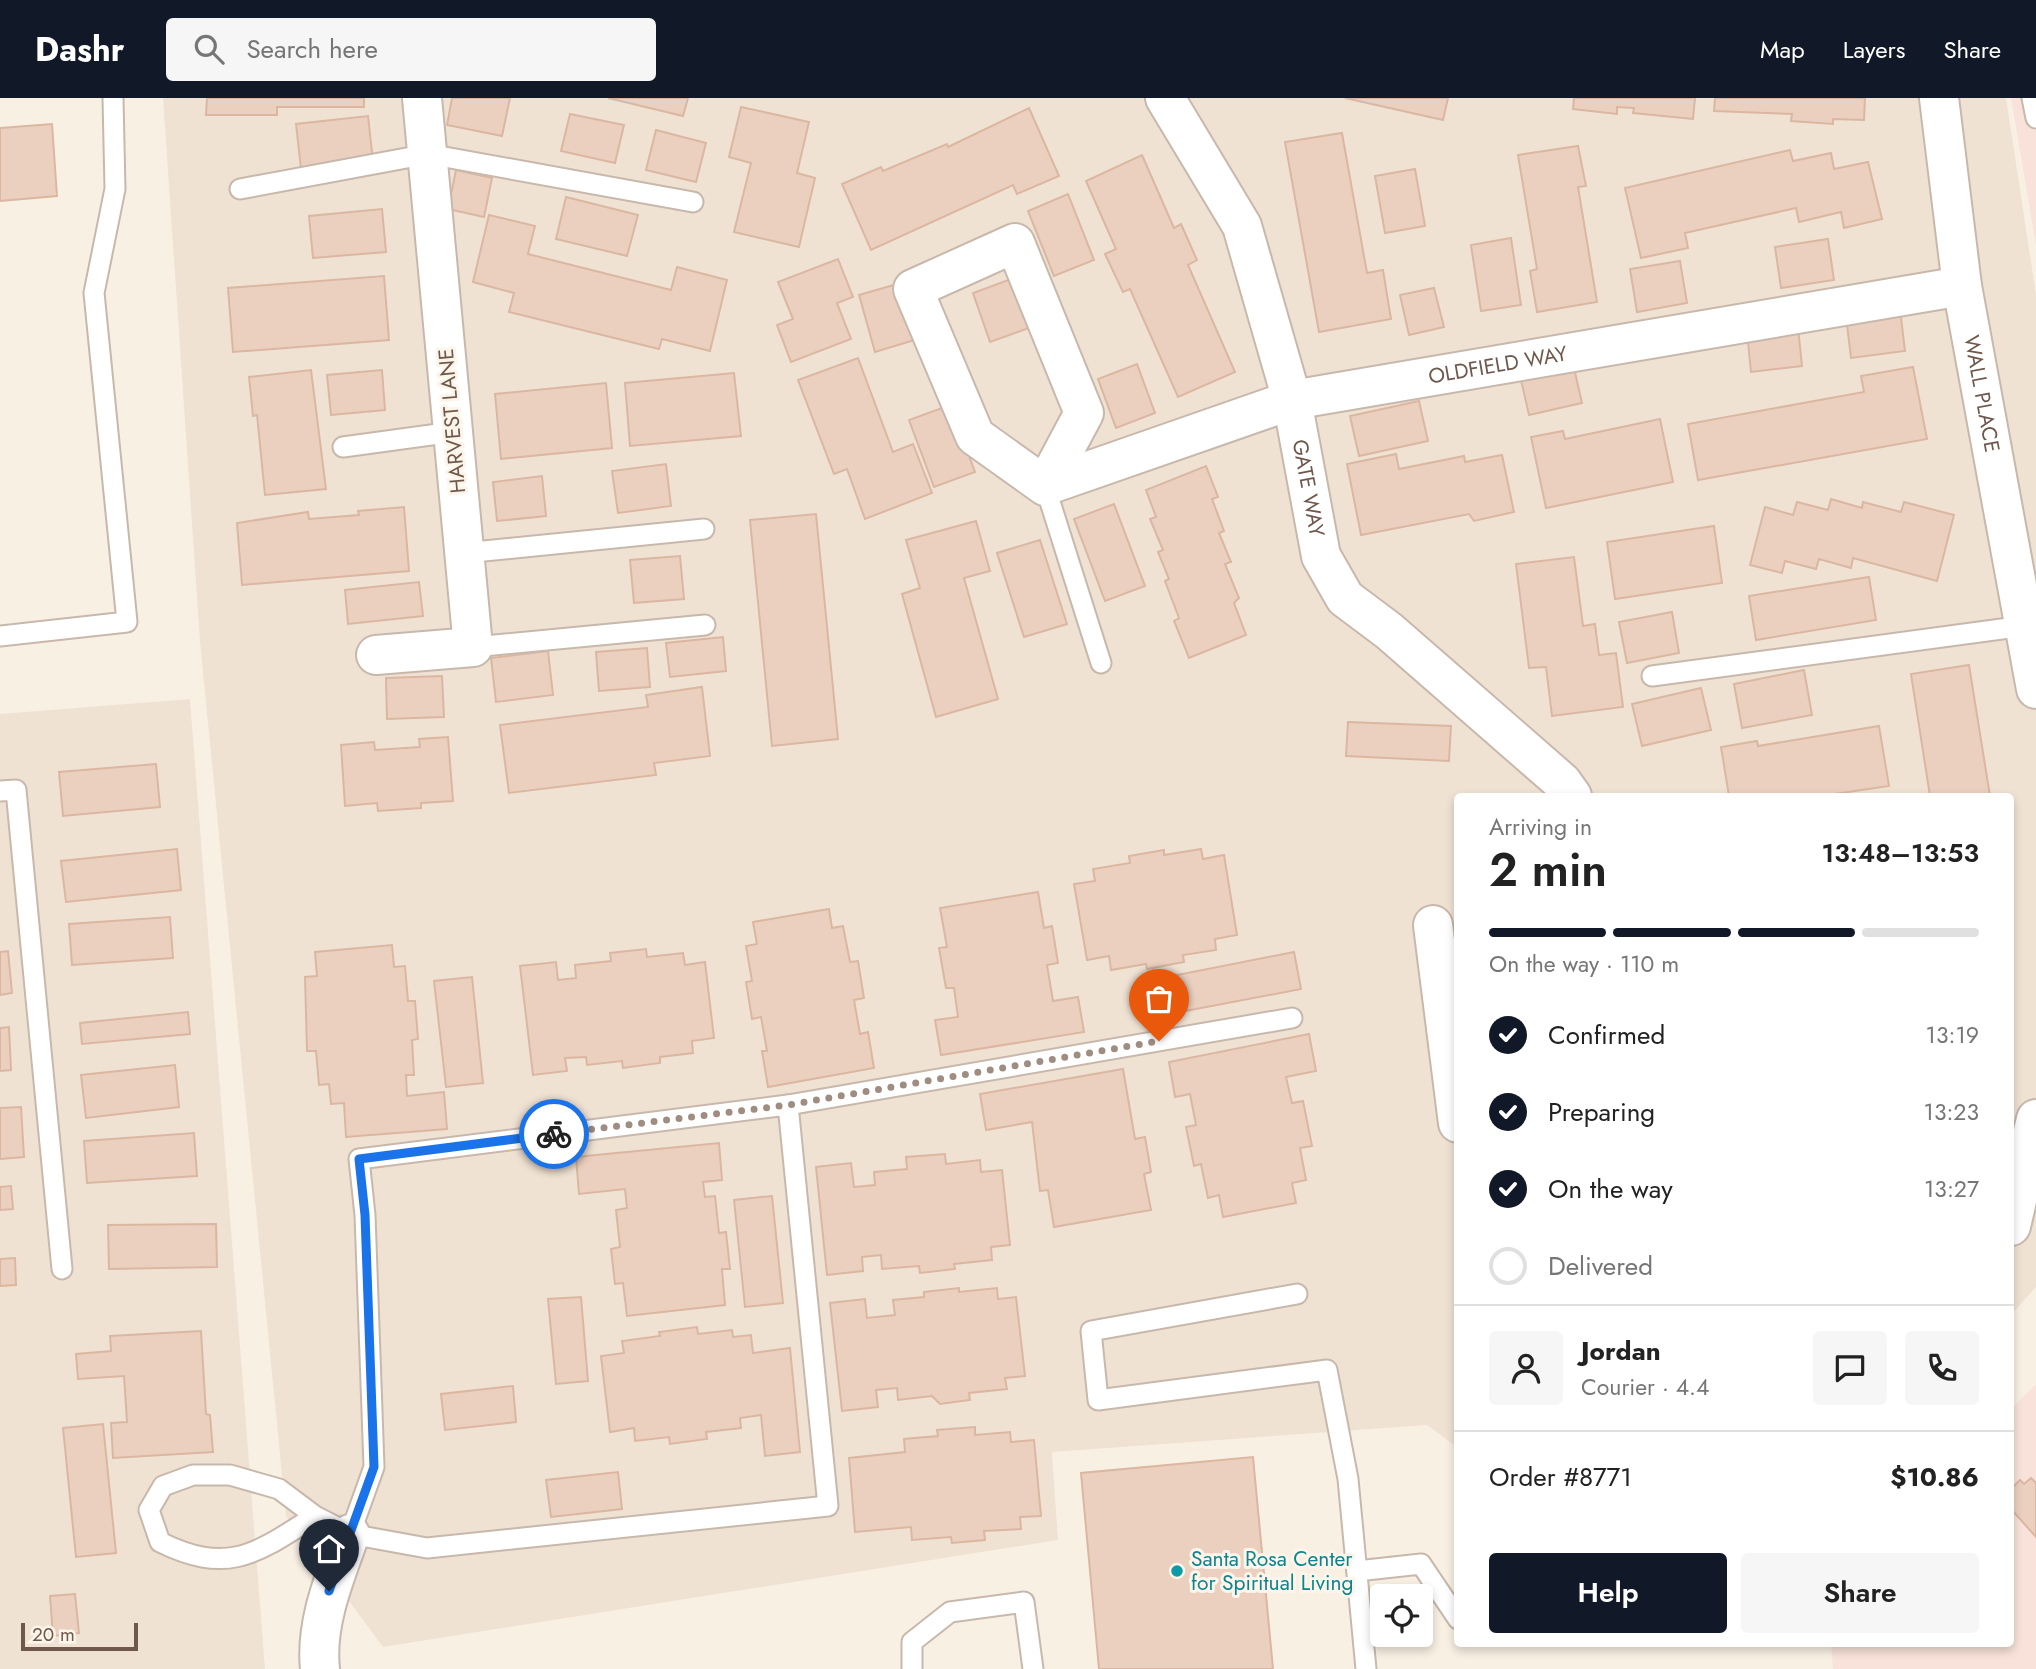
<!DOCTYPE html>
<html lang="en">
<head>
<meta charset="utf-8">
<style>
  :root { --surface:#fff; --page:#f6f6f6; --text:#222; --muted:#767676; --line:#e0e0e0; --accent:#111827 }
  body { margin:0; font-family:Jost,sans-serif; background:var(--page); color:var(--text); height:100vh; display:flex; flex-direction:column; font-size:26px; white-space:nowrap }
  * { box-sizing:border-box; margin:0 }
  p { font-size:23px; color:var(--muted) }
  .icon { flex:none; width:38px; height:38px; fill:none; stroke:currentColor; stroke-width:2; stroke-linecap:round; stroke-linejoin:round }
  .map { position:relative; flex:1; overflow:hidden }
  .side { position:absolute; left:1454px; top:695px; width:560px; height:854px; display:flex; flex-direction:column; background:var(--surface); border-radius:7px; box-shadow:0 4px 10px #0003 }
  .side>* { flex:none }
  .tools { position:absolute; left:1370px; top:1486px; display:grid; gap:14px }
  .tools a { display:grid; place-items:center; width:63px; height:63px; border-radius:7px; background:var(--surface); box-shadow:0 4px 10px #0003; font-size:35px }
  .scale { position:absolute; left:21px; bottom:18px; width:117px; box-sizing:border-box; padding-left:7px; border:4px solid #6e584d; border-top:0; font-size:19px; line-height:24px; white-space:nowrap; color:#6e584d; -webkit-text-stroke:5px #fcf5e9; paint-order:stroke }
  .pin { position:absolute; display:grid; place-items:center; width:60px; height:60px; color:#fff; margin:-72px -30px; border-radius:50% 50% 50% 0; rotate:-45deg; box-shadow:0 0 7px #0007 }
  .pin .icon { rotate:45deg }
  .courier { position:absolute; display:grid; place-items:center; width:70px; height:70px; margin:-35px; border:5px solid #1a73e8; border-radius:50%; background:#fff; color:#222; box-shadow:0 2px 9px #0007 }
  .head em { font-style:normal; font-weight:600 }
  .head div { display:flex; flex-direction:column-reverse }
  .head { display:flex; align-items:center; justify-content:space-between; height:119px; padding:0 35px }
  h1 { font-size:46px; font-weight:600; line-height:52px }
  .bar { display:grid; grid-template-columns:repeat(4,1fr); gap:10px 7px; align-content:center; height:84px; padding:0 35px }
  .bar i { height:9px; border-radius:5px; background:var(--line) }
  .bar .on { background:var(--accent) }
  .bar p { grid-column:span 4 }
  .line { display:flex; align-items:center; gap:18px; padding:0 35px; border-top:2px solid var(--line) }
  .line div { flex:1 }
  .round { display:grid; place-items:center; flex:none; width:74px; height:74px; border-radius:7px; background:var(--page) }
  ol { padding:0 35px; list-style:none }
  li { display:flex; align-items:center; gap:21px; height:77px }
  li p { margin-inline-start:auto }
  li .icon { padding:7px; border-radius:50%; background:var(--accent); color:#fff; stroke-width:4 }
  li:last-child { color:var(--muted) }
  li i { width:38px; height:38px; border:4px solid var(--line); border-radius:50% }
  .action { display:flex; gap:14px; margin-top:auto; padding:14px 35px }
  .action a { flex:1; height:80px; border-radius:7px; background:var(--accent); color:#fff; font-size:28px; font-weight:600; line-height:80px; text-align:center }
  .action a+a { background:var(--page); color:var(--text) }
  header { display:flex; align-items:center; gap:42px; box-sizing:border-box; height:98px; padding:0 35px; background:var(--accent); color:#fff }
  header strong { font-size:33px }
  nav { display:flex; gap:38px; margin-inline-start:auto; font-size:24px }
  .search { width:490px; height:63px; background:var(--page); display:flex; align-items:center; gap:18px; box-sizing:border-box; padding:0 24px; border-radius:7px; color:var(--muted); font-size:26px }
  .map>svg:first-child { display:block }
  .residential { fill:#f0e2d3 }
  .commercial { fill:#f8e2d9 }
  .building { fill:#ebd0bf; stroke:#dbb7a1; stroke-width:2 }
  .lines { fill:none; stroke-linecap:round; stroke-linejoin:round }
  .service-casing { stroke:#c8b8ac; stroke-width:23 }
  .minor-casing { stroke:#c8b8ac; stroke-width:42 }
  .service { stroke:#fff; stroke-width:19 }
  .minor { stroke:#fff; stroke-width:38 }
  .done { stroke:#9f8d82; stroke-width:7; stroke-dasharray:0 12.6 }
  .route { stroke:#1a73e8; stroke-width:9 }
  .culture-dot { fill:#0f9aa8; stroke:#fcf5e9; stroke-width:2.5 }
  .labels { text-anchor:middle; stroke-width:6; stroke-linejoin:round; paint-order:stroke }
  .street-label { font-size:21px; fill:#6e584d; stroke:#fcf5e9 }
  .culture-label { font-size:21px; fill:#0d838f; stroke:#fcf5e9; text-anchor:start }
</style>
</head>
<body>
<header>
<strong>Dashr</strong>
<div class="search"><svg class="icon" aria-label="search" viewBox="0 0 24 24"><circle cx="10" cy="10" r="6"/><path d="M15 15l6 6"/></svg>Search here</div>
<nav><a>Map</a><a>Layers</a><a>Share</a></nav>
</header>
<div class="map">
<svg width="2036" height="1571" viewBox="0 0 2036 1571">
  <rect width="100%" height="100%" fill="#f9f0e4"/>
  <g class="residential">
    <path d="M163,0H2006L2036,196V1189L2011,1217V698H1458V1350L1427,1327L1052,1354L1058,1442L383,1549L286,1418L200,544Z"/>
    <path d="M190,601L265,1571H0V616Z"/>
  </g>
  <g class="commercial">
    <path d="M2011,0H2036V147Z"/>
    <path d="M2036,1286V1571H1833L1831,1545H2011V1311Z"/>
  </g>
  <g class="building">
    <path d="M207,0H364V9H277V17H206Z"/>
    <path d="M452,0H510L502,38L447,27Z"/>
    <path d="M608,0H688L683,18Z"/>
    <path d="M1345,0H1448L1443,22Z"/>
    <path d="M1574,0H1695L1693,21L1633,15L1634,10L1617,9V16L1573,11Z"/>
    <path d="M1715,0H1865L1864,22L1833,21V26L1791,23L1792,16L1714,13Z"/>
    <path d="M741,9L809,24L797,75L815,80L799,149L734,134L751,65L729,59Z"/>
    <path d="M1029,10L1059,78L1017,96L1013,87L871,152L842,86L881,69L883,73L947,46L948,49Z"/>
    <path d="M570,16L624,27L615,65L561,53Z"/>
    <path d="M368,18L373,63L301,71L296,26Z"/>
    <path d="M52,26L57,98L0,103V30Z"/>
    <path d="M656,32L706,45L696,84L646,72Z"/>
    <path d="M1342,35L1367,175L1383,172L1391,221L1319,234L1285,44Z"/>
    <path d="M1578,48L1586,88L1578,89L1597,204L1537,214L1530,173L1537,171L1518,57Z"/>
    <path d="M1790,52L1793,63L1831,55L1834,71L1868,64L1882,121L1844,130L1841,114L1799,124L1796,110L1685,135L1688,150L1641,160L1625,90Z"/>
    <path d="M1142,57L1174,130L1181,126L1197,162L1188,167L1235,274L1178,299L1130,191L1123,194L1105,156L1116,151L1086,83Z"/>
    <path d="M1415,71L1425,128L1385,135L1375,78Z"/>
    <path d="M456,72L492,80L484,119L448,111Z"/>
    <path d="M1068,96L1094,162L1054,178L1028,113Z"/>
    <path d="M566,99L638,117L627,158L556,141Z"/>
    <path d="M382,111L386,154L313,160L309,118Z"/>
    <path d="M489,117L535,128L528,156L671,192L677,169L727,182L710,253L662,241L659,251L509,214L514,195L473,184Z"/>
    <path d="M1511,140L1521,207L1481,213L1471,147Z"/>
    <path d="M1828,141L1834,182L1781,190L1775,149Z"/>
    <path d="M838,161L853,199L837,205L851,241L791,264L777,227L793,221L778,184Z"/>
    <path d="M1680,163L1687,205L1637,214L1630,171Z"/>
    <path d="M384,178L389,242L233,254L228,190Z"/>
    <path d="M1011,181L1029,230L990,244L973,195Z"/>
    <path d="M904,184L921,240L875,254L859,197Z"/>
    <path d="M1434,190L1444,229L1409,237L1400,197Z"/>
    <path d="M1900,211L1905,253L1851,260L1846,218Z"/>
    <path d="M1798,229L1802,268L1751,274L1747,234Z"/>
    <path d="M858,260L893,354L913,346L932,395L865,421L847,371L834,376L798,282Z"/>
    <path d="M1137,266L1155,315L1116,330L1098,281Z"/>
    <path d="M1913,269L1927,341L1698,382L1688,326L1864,294L1861,278Z"/>
    <path d="M1574,270L1582,305L1529,317L1521,282Z"/>
    <path d="M311,272L326,391L265,397L257,317L253,318L249,279Z"/>
    <path d="M382,272L385,312L331,317L327,277Z"/>
    <path d="M734,275L741,338L630,348L625,285Z"/>
    <path d="M606,285L612,350L501,361L495,296Z"/>
    <path d="M1419,303L1428,343L1359,358L1350,318Z"/>
    <path d="M950,307L975,374L934,389L909,322Z"/>
    <path d="M1660,321L1673,384L1546,410L1531,339L1563,333L1565,341Z"/>
    <path d="M1396,356L1399,371L1464,358L1465,364L1502,357L1514,414L1474,423L1469,416L1361,437L1347,366Z"/>
    <path d="M666,366L671,408L618,415L612,373Z"/>
    <path d="M1206,368L1218,399L1212,401L1224,433L1219,435L1231,464L1225,466L1239,500L1234,505L1246,537L1189,560L1174,523L1179,520L1165,483L1169,481L1158,454L1163,452L1150,421L1156,419L1146,392Z"/>
    <path d="M542,378L546,418L497,423L493,384Z"/>
    <path d="M1831,401L1862,410L1863,404L1901,414L1904,404L1954,417L1937,483L1853,460L1851,470L1819,461L1816,471L1785,463L1782,475L1750,467L1765,409L1793,417L1797,404L1828,412Z"/>
    <path d="M1114,406L1145,488L1105,503L1074,421Z"/>
    <path d="M404,409L409,473L242,487L237,425L308,414L309,421L359,417L358,413Z"/>
    <path d="M816,416L838,641L772,648L750,422Z"/>
    <path d="M976,423L990,473L964,480L998,601L936,619L902,496L920,490L906,442Z"/>
    <path d="M1714,428L1722,485L1615,501L1607,444Z"/>
    <path d="M1040,442L1067,526L1024,539L997,455Z"/>
    <path d="M680,458L684,501L634,505L630,462Z"/>
    <path d="M1574,459L1583,528L1595,526L1599,557L1616,555L1623,609L1552,618L1546,569L1529,570L1516,466Z"/>
    <path d="M1869,479L1876,522L1756,542L1749,498Z"/>
    <path d="M419,484L423,518L348,526L345,492Z"/>
    <path d="M1672,514L1679,555L1627,565L1619,524Z"/>
    <path d="M723,539L726,573L670,579L666,545Z"/>
    <path d="M647,550L650,589L599,593L596,554Z"/>
    <path d="M548,553L553,597L496,604L491,560Z"/>
    <path d="M1969,567L1990,698H1930L1911,576Z"/>
    <path d="M1804,572L1812,617L1742,630L1734,586Z"/>
    <path d="M442,578L444,619L387,621L386,580Z"/>
    <path d="M702,589L710,658L654,665L656,677L509,695L500,627L648,609L646,597Z"/>
    <path d="M1701,590L1711,632L1642,648L1632,606Z"/>
    <path d="M1348,624L1451,628L1449,663L1346,658Z"/>
    <path d="M1879,628L1889,688L1821,698H1729L1721,649L1757,643L1758,648Z"/>
    <path d="M448,639L453,703L421,705V710L378,713L377,705L345,708L341,647L374,644L375,652L420,649L419,641Z"/>
    <path d="M156,666L160,709L63,718L59,674Z"/>
    <path d="M177,751L181,792L66,804L61,763Z"/>
    <path d="M1201,751L1203,761L1224,757L1237,837L1215,841L1216,852L1183,857L1184,864L1147,871L1146,866L1111,872L1109,858L1087,862L1074,786L1095,783L1093,771L1130,765L1129,758L1164,752V757Z"/>
    <path d="M1038,794L1044,830L1052,828L1058,865L1047,867L1053,903L1078,899L1084,934L941,957L935,922L958,919L954,890H946L939,850L947,849L940,810Z"/>
    <path d="M829,811L832,830L843,828L850,864L858,863L864,900L854,902L860,936L868,934L874,970L768,989L762,953H767L761,919L752,921L746,884L752,883L746,848L757,846L753,824Z"/>
    <path d="M170,819L173,860L72,867L69,826Z"/>
    <path d="M392,847L394,869L405,868L408,903H415L418,941L412,942L414,977H406L407,998L444,994L447,1031L346,1039L344,1005L331,1006L329,986L319,987L316,953H307L305,879L317,878L315,854Z"/>
    <path d="M646,851L647,859L683,855L685,867L705,864L714,940L692,943L693,955L660,959V965L623,970L622,963L587,967L586,959L565,960L567,973L533,977L520,868L556,864L558,882L576,880L575,867L611,863L610,855Z"/>
    <path d="M8,853L12,895L0,897V854Z"/>
    <path d="M1294,854L1301,891L1159,918L1152,882Z"/>
    <path d="M472,879L483,985L446,989L434,883Z"/>
    <path d="M188,914L190,936L82,946L80,925Z"/>
    <path d="M9,929L11,972L0,973V930Z"/>
    <path d="M1309,936L1316,973L1286,979L1292,1005L1303,1003L1312,1048L1300,1050L1306,1082L1292,1085L1296,1105L1223,1119L1219,1097L1208,1100L1201,1066L1194,1068L1186,1029L1196,1027L1190,996L1175,999L1169,964Z"/>
    <path d="M175,967L179,1009L86,1020L81,977Z"/>
    <path d="M1123,971L1135,1041L1145,1039L1151,1074L1144,1076L1151,1112L1054,1129L1048,1092L1040,1093L1032,1024L986,1032L980,996Z"/>
    <path d="M21,1009L24,1059L0,1061V1010Z"/>
    <path d="M194,1035L197,1078L87,1085L84,1043Z"/>
    <path d="M719,1045L722,1082L703,1084L705,1099L715,1098L719,1135L726,1134L730,1171H722L725,1207L627,1218L623,1185L615,1186L611,1151L620,1149L616,1112L627,1110L625,1091L579,1096L576,1059Z"/>
    <path d="M945,1056L946,1066L980,1062L981,1074L1002,1072L1010,1147L991,1149L992,1162L954,1166L955,1171L920,1175L919,1168L882,1171L881,1157L862,1159L863,1173L827,1177L816,1069L851,1065L854,1089L875,1087L874,1074L907,1071L906,1059Z"/>
    <path d="M11,1088L13,1111L0,1112V1089Z"/>
    <path d="M772,1098L783,1205L745,1209L734,1102Z"/>
    <path d="M216,1126L217,1169L109,1171L108,1127Z"/>
    <path d="M15,1160L16,1187L0,1188V1161Z"/>
    <path d="M959,1190V1194L997,1190L998,1201L1016,1199L1025,1278L1005,1280L1007,1291L969,1295L970,1302L940,1306L932,1298L898,1302L897,1290L876,1292L878,1309L842,1313L830,1205L865,1201L867,1220L895,1217L893,1202L924,1199V1194Z"/>
    <path d="M581,1199L588,1283L556,1286L548,1201Z"/>
    <path d="M697,1229L698,1236L732,1232L733,1239L751,1237L753,1255L790,1250L800,1354L765,1358L761,1317L740,1320L741,1330L706,1334L707,1341L670,1346L669,1339L635,1343L634,1330L610,1334L601,1258L624,1255L622,1243L660,1238L659,1234Z"/>
    <path d="M201,1233L206,1316L210,1317L213,1354L113,1360L111,1325L127,1324L124,1278L78,1281L76,1256L111,1253L110,1238Z"/>
    <path d="M513,1288L516,1324L445,1332L441,1296Z"/>
    <path d="M103,1326L116,1455L76,1459L63,1330Z"/>
    <path d="M975,1329V1337L1010,1334L1011,1344L1034,1342L1041,1418L1020,1419L1021,1431L984,1433L985,1442L952,1445L951,1439L912,1442L911,1429L855,1434L849,1360L905,1354L904,1341L938,1338L937,1332Z"/>
    <path d="M1253,1359L1273,1571H1099L1081,1375Z"/>
    <path d="M618,1374L622,1411L551,1419L546,1382Z"/>
    <path d="M2031,1380L2036,1385V1439L2011,1411V1391L2020,1382L2024,1386Z"/>
    <path d="M75,1496L79,1535L53,1538L50,1498Z"/>
  </g>
  <g class="lines">
    <defs>
      <g id="service">
        <path d="M2032,0L2036,20"/>
        <path d="M240,91L428,56L693,104"/>
        <path d="M343,349L453,334"/>
        <path d="M1045,388L1101,565"/>
        <path d="M464,455L704,431"/>
        <path d="M0,538L127,524L94,195L115,91L113,0"/>
        <path d="M473,549L705,527"/>
        <path d="M1652,578L2024,528"/>
        <path d="M0,693L16,692L62,1171"/>
        <path d="M788,1007L828,1408L427,1450L350,1436L374,1369L365,1117L359,1061Z"/>
        <path d="M788,1007L1292,920"/>
        <path d="M1297,1196L1091,1233L1098,1302L1327,1272L1348,1381L1366,1571"/>
        <path d="M315,1418C257,1455 229,1478 160,1444L149,1412L163,1388L193,1377H230L279,1391L315,1418L350,1436"/>
        <path d="M1357,1473L1421,1466L1458,1521"/>
        <path d="M912,1571V1544L950,1514L1024,1504L1033,1571"/>
      </g>
      <g id="minor">
        <path id="s1" d="M1165,0L1242,128L1292,302L1321,458L1345,500L1389,533L1562,684L1572,698"/>
        <path id="s2" d="M1939,0L1962,188L2036,591"/>
        <path id="s3" d="M1045,388L1084,315L1015,145L913,191L975,338L1045,388L1292,302L1962,188"/>
        <path d="M376,557L473,549L422,0"/>
        <path d="M1433,827L1458,1025"/>
        <path d="M2011,1128L2036,1021"/>
        <path d="M320,1571C315,1525 335,1479 350,1436"/>
      </g>
    </defs>
    <use href="#service" class="service-casing"/>
    <use href="#minor" class="minor-casing"/>
    <use href="#service" class="service"/>
    <use href="#minor" class="minor"/>
  </g>
  <g class="lines">
    <path class="done" d="M554,1036L788,1007L1159,943"/>
    <path class="route" d="M329,1493L374,1369L365,1117L359,1061L554,1036"/>
  </g>
  <circle class="culture-dot" cx="1177" cy="1473" r="7"/>
  <g class="labels">
    <g class="street-label">
      <text dy="7" stroke="none"><textPath href="#s3" startOffset="1094">OLDFIELD WAY</textPath></text>
      <text dy="7" stroke="none"><textPath href="#s2" startOffset="299">WALL PLACE</textPath></text>
      <text transform="translate(452 323) rotate(-95)" y="7">HARVEST LANE</text>
      <text dy="7" stroke="none"><textPath href="#s1" startOffset="420">GATE WAY</textPath></text>
    </g>
    <g class="culture-label">
      <text x="1191" y="1468">Santa Rosa Center<tspan x="1191" dy="24">for Spiritual Living</tspan></text>
    </g>
  </g>
</svg>
<div class="tools">
<a><svg class="icon" aria-label="locate" viewBox="0 0 24 24"><circle cx="12" cy="12" r="6"/><path d="M12 2v4M12 18v4M2 12h4M18 12h4"/></svg></a>
</div>
<div class="scale">20 m</div>
<div class="pin" style="left:1159px;top:943px;background:#ea580c"><svg class="icon" aria-label="bag" viewBox="0 0 24 24"><path d="M5 8h14l-1 12H6zM9 8a3 3 0 0 1 6 0"/></svg></div>
<div class="pin" style="left:329px;top:1493px;background:#1f2937"><svg class="icon" aria-label="home" viewBox="0 0 24 24"><path d="M3 11l9-7 9 7M6 9v11h12V9"/></svg></div>
<div class="courier" style="left:554px;top:1036px"><svg class="icon" aria-label="bike" viewBox="0 0 24 24"><circle cx="6" cy="16" r="4"/><circle cx="18" cy="16" r="4"/><path d="M6 16l4-8h5l3 8M10 8l3 8H6M13 5h3"/></svg></div>
<section class="side">
<div class="head"><div><h1>2 min</h1><p>Arriving in</p></div><em>13:48–13:53</em></div>
<div class="bar"><i class="on"></i><i class="on"></i><i class="on"></i><i></i><p>On the way · 110 m</p></div>
<ol>
<li><svg class="icon" aria-label="check" viewBox="0 0 24 24"><path d="M5 12l5 5 9-10"/></svg>Confirmed<p>13:19</p></li>
<li><svg class="icon" aria-label="check" viewBox="0 0 24 24"><path d="M5 12l5 5 9-10"/></svg>Preparing<p>13:23</p></li>
<li><svg class="icon" aria-label="check" viewBox="0 0 24 24"><path d="M5 12l5 5 9-10"/></svg>On the way<p>13:27</p></li>
<li><i></i>Delivered</li>
</ol>
<div class="line" style="height:126px"><a class="round"><svg class="icon" aria-label="person" viewBox="0 0 24 24"><circle cx="12" cy="8" r="4"/><path d="M4 21q1-7 8-7t8 7"/></svg></a><div><b>Jordan</b><p>Courier · 4.4</p></div><a class="round"><svg class="icon" aria-label="chat" viewBox="0 0 24 24"><path d="M4 5h16v11H9l-5 4z"/></svg></a><a class="round"><svg class="icon" aria-label="phone" viewBox="0 0 24 24"><path d="M5 4h4l2 5-3 2q2 4 5 5l2-3 5 2v4C11 20 4 13 5 4z"/></svg></a></div>
<div class="line" style="height:91px"><div>Order #8771</div><b>$10.86</b></div>
<div class="action"><a>Help</a><a>Share</a></div>
</section>
</div>
</body>
</html>
